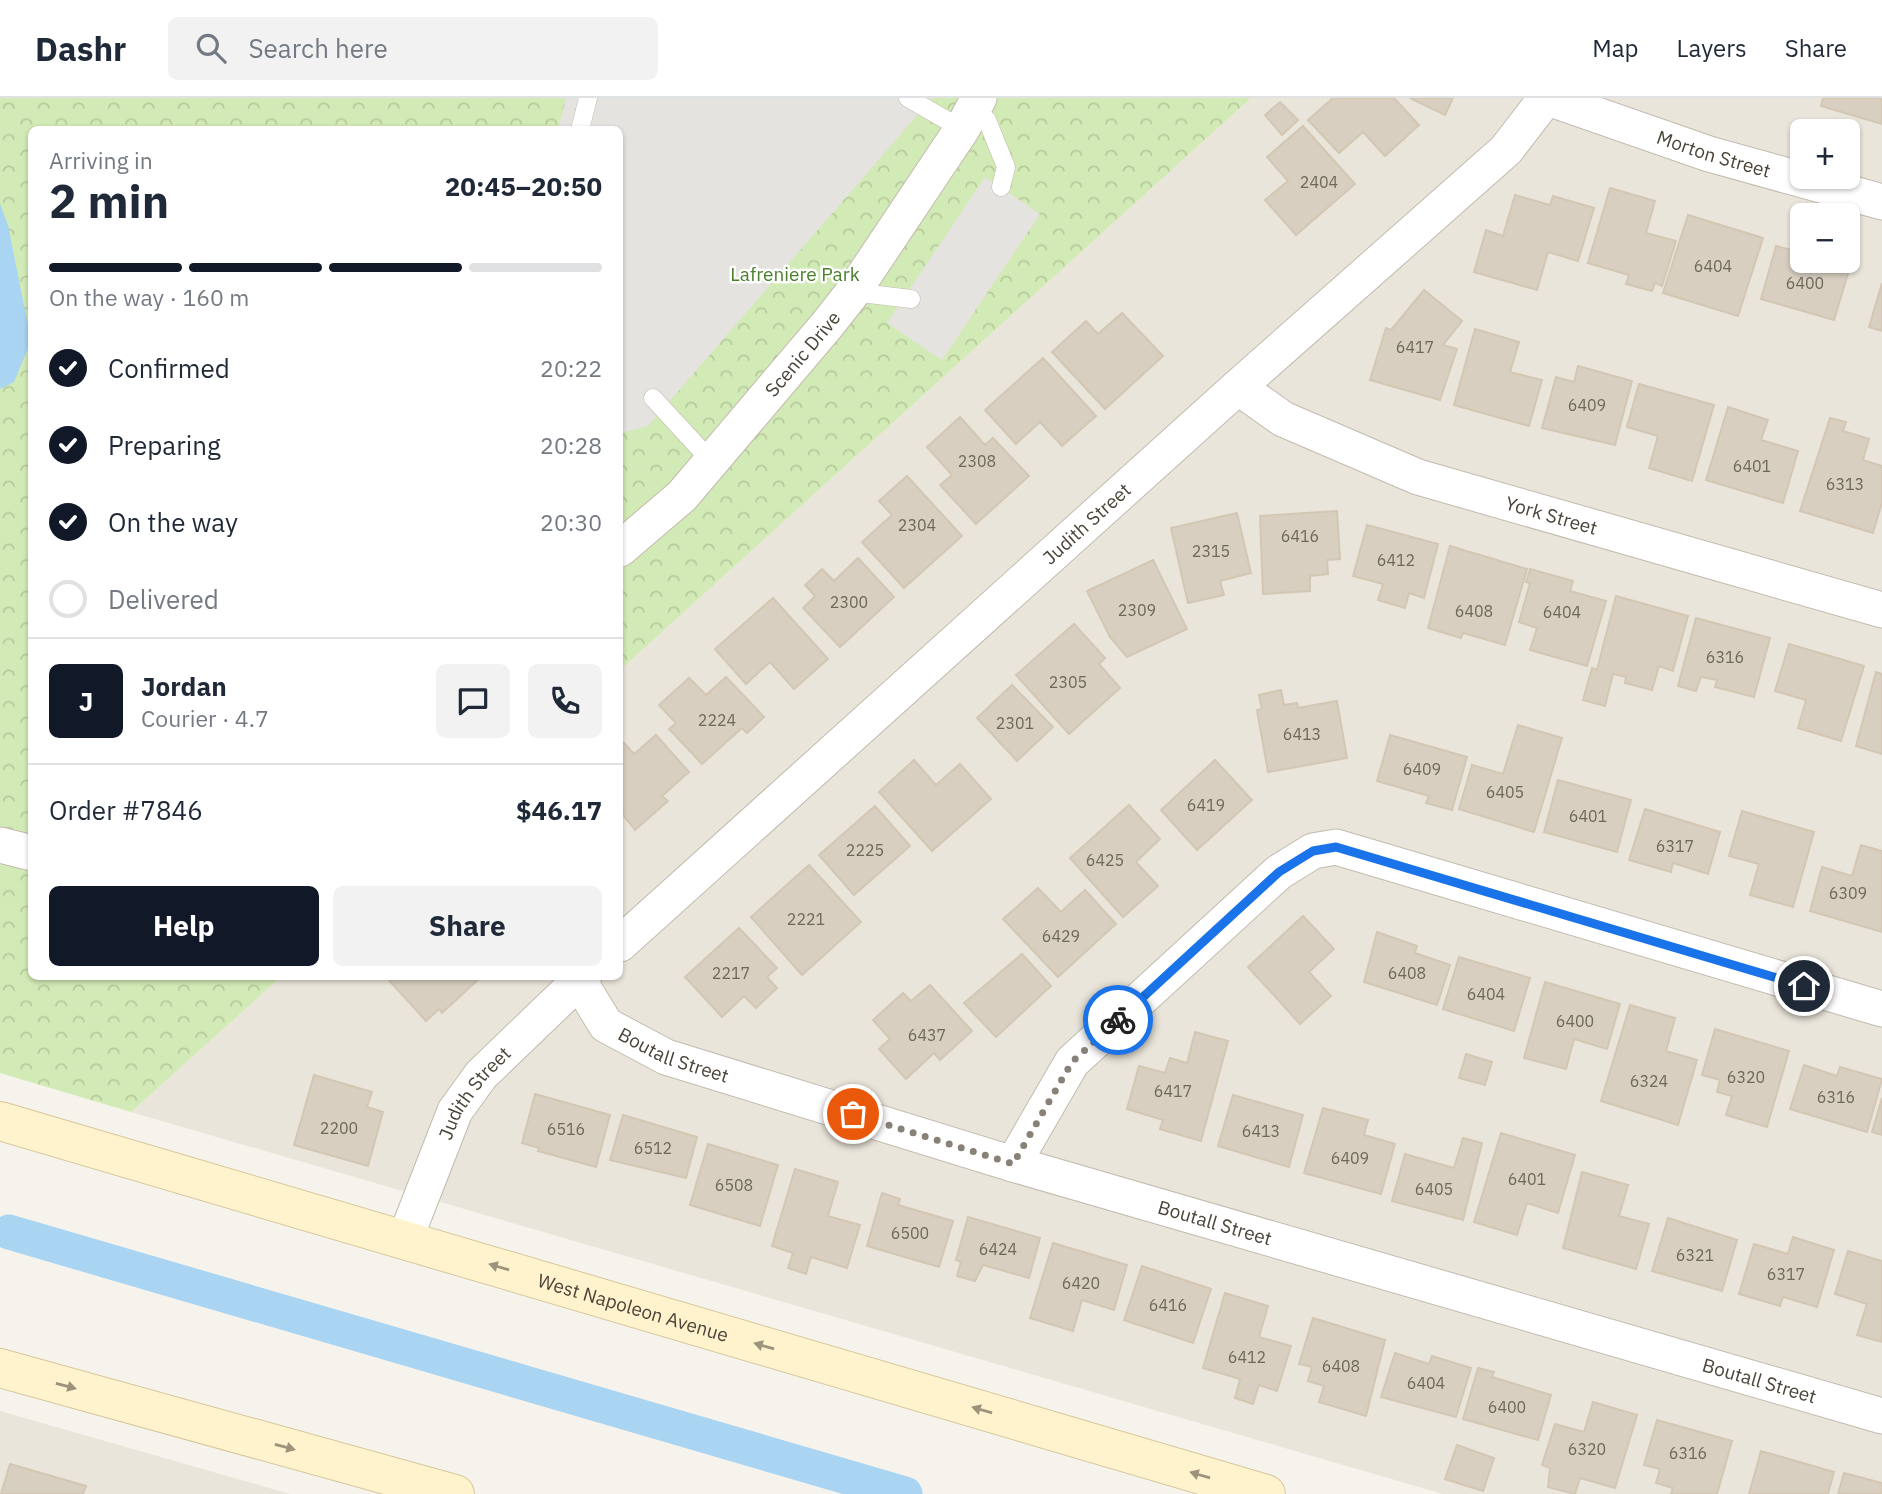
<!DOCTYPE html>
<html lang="en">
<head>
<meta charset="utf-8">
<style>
  :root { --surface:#fff; --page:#f2f2f3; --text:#1f2937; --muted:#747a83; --line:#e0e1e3; --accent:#111827 }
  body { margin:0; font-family:"IBM Plex Sans",sans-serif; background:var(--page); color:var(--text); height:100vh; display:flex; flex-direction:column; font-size:26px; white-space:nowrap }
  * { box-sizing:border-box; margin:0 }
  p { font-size:23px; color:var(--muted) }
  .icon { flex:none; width:38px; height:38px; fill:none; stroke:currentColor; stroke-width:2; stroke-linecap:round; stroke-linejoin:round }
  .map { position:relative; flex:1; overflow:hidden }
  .side { position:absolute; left:28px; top:28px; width:595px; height:854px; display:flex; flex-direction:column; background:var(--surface); border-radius:10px; box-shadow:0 2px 5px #0004 }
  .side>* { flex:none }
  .fabs { position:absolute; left:1790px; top:21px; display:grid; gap:14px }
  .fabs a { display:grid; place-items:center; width:70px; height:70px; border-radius:10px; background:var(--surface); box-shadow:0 2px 5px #0004; font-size:35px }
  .pin { position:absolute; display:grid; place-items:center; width:60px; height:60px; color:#fff; margin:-30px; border:4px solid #fff; border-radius:50%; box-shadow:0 2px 7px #0007 }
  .courier { position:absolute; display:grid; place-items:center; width:70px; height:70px; margin:-35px; border:5px solid #1a73e8; border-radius:50%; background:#fff; color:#222; box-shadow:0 2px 9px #0007 }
  .headline em { font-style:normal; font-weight:800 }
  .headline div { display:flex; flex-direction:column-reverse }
  .headline { display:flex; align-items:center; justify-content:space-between; height:119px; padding:0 21px }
  h1 { font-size:46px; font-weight:800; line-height:52px }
  .bar { display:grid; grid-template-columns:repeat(4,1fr); gap:10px 7px; align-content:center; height:84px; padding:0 21px }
  .bar i { height:9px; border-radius:5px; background:var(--line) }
  .bar .current { background:var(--accent) }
  .bar p { grid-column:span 4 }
  .line { display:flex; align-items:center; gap:18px; padding:0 21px; border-top:2px solid var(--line) }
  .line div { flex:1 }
  .round { display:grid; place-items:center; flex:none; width:74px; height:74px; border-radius:10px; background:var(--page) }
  ol { padding:0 21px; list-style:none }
  li { display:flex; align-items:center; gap:21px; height:77px }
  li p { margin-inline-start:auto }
  li .icon { padding:7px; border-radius:50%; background:var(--accent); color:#fff; stroke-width:4 }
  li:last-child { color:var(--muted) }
  li i { width:38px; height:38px; border:4px solid var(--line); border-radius:50% }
  .primary-button { display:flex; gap:14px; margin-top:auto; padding:14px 21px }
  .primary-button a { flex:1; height:80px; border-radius:10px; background:var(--accent); color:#fff; font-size:28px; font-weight:800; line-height:80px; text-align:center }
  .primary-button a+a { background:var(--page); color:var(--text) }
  header { display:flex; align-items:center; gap:42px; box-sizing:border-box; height:98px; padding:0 35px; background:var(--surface); border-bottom:2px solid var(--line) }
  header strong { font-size:33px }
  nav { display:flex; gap:38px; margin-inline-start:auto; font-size:24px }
  .search { width:490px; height:63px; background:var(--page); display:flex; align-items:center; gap:18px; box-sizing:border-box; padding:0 24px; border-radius:10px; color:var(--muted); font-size:26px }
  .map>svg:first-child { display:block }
  .residential { fill:#eae5da; fill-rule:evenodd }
  .forest { fill:url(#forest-crowns) }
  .parking { fill:#e5e3e0 }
  .water { fill:#a9d4f2 }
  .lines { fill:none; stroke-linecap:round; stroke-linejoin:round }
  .canal { stroke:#a9d4f2; stroke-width:35 }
  .building { fill:#d8cfc1; stroke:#d3c7b4; stroke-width:2 }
  .lane-casing { stroke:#c2bbae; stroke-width:19 }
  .street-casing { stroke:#c2bbae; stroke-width:37 }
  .secondary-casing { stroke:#d6c79b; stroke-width:40 }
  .lane { stroke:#fff; stroke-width:18 }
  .street { stroke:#fff; stroke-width:35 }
  .secondary { stroke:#fff3cd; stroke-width:38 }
  .oneway { fill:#9c937c }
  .done { stroke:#878178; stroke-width:7; stroke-dasharray:0 12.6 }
  .route { stroke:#1a73e8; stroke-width:9 }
  .labels { text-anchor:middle; stroke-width:5; stroke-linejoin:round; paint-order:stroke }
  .number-label { font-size:16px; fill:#6e675b }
  .street-label { font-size:19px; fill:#4b4439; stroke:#fff }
  .park-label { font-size:19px; fill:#4a7f2a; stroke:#fff }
</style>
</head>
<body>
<header>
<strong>Dashr</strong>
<div class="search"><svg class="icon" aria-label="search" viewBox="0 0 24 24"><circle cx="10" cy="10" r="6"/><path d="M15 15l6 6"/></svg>Search here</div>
<nav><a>Map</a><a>Layers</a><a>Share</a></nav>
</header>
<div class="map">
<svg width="1882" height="1396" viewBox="0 0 1882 1396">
  <defs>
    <pattern id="forest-crowns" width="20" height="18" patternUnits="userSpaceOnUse" patternTransform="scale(1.75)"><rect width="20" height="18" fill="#d2eab5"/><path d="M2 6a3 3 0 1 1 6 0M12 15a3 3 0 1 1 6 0" fill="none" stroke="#b6ca9c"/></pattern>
  </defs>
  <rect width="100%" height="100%" fill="#f6f3ec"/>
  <g class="residential">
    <path d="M1251,0H1882V1396H1443L131,1014L281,879L620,878V572ZM1802,33H1848V79H1802ZM1802,117H1848V163H1802Z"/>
    <path d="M0,1313L290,1396H0Z"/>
  </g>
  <path class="forest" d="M0,0H1251L620,572V32H32V878L281,879L131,1014L0,975Z"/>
  <g class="parking">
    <path d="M566,0H932L648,328L620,335V32H558Z"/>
    <path d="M985,79L1040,116L942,262L887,225Z"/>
  </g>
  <path class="water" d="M0,106L8,127L31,243L14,284L0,291Z"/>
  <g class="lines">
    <path class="canal" d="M9,1134L905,1396"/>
  </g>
  <g class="building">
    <path d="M1333,0H1394L1419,27L1385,58L1363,34L1339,55L1308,22Z"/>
    <path d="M1410,0H1453L1445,17Z"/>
    <path d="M1823,0H1882V26L1821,8Z"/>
    <path d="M1280,4L1298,22L1282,37L1265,17Z"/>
    <path d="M1303,28L1355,86L1296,137L1265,102L1288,83L1267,59Z"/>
    <path d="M1610,90L1655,103L1646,135L1676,143L1662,188L1655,185L1652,193L1626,186L1629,177L1588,165Z"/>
    <path d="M1515,97L1550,107L1553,98L1594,110L1578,163L1548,154L1537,192L1474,174L1486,132L1503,138Z"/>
    <path d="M1688,117L1763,140L1738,218L1663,195Z"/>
    <path d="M1776,148L1802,155V163H1829L1850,169L1834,222L1761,201Z"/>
    <path d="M1882,185V233L1869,229Z"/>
    <path d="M1424,192L1462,223L1443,247L1457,251L1440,302L1370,282L1386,230L1391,232Z"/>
    <path d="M1122,215L1163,258L1105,311L1052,254L1086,223L1098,236Z"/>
    <path d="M1475,231L1519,244L1510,274L1542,282L1529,328L1454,307Z"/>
    <path d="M1043,260L1096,318L1062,348L1040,324L1016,346L985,312Z"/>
    <path d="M1578,268L1632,283L1615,347L1542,330L1556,279L1574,284Z"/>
    <path d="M1639,286L1714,307L1692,383L1649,370L1658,338L1627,329Z"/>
    <path d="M1728,309L1768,322L1761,342L1798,353L1783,405L1706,382Z"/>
    <path d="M960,319L985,347L993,340L1029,378L976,426L940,387L952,377L927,349Z"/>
    <path d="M1830,320L1846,324L1843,333L1869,341L1863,362L1882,368V404L1873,435L1800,413Z"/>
    <path d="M907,378L962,438L904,490L862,444L892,417L879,403Z"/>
    <path d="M1337,413L1340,461L1327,462L1328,476L1310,478V493L1263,496L1260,418Z"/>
    <path d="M1237,415L1251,475L1220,483L1224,497L1188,505L1171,430Z"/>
    <path d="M1367,427L1438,446L1424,500L1409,495L1405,510L1378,502L1383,486L1353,478Z"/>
    <path d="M1450,448L1527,471L1505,547L1463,535L1461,540L1428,530Z"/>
    <path d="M858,460L894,499L840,549L803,510L815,498L805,487L822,471L834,483Z"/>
    <path d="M1153,462L1187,531L1127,559L1110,539L1087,493Z"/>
    <path d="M1530,471L1573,483L1570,493L1606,503L1587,568L1530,552L1537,530L1519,524L1530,485L1526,484Z"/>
    <path d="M1616,498L1688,518L1673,573L1659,568L1652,592L1625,585L1626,579L1613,576L1605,608L1583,602L1592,570L1597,572Z"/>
    <path d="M773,500L828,561L794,591L770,564L746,586L715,551Z"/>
    <path d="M1696,520L1770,540L1754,599L1715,589L1717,582L1701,579L1696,593L1678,588Z"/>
    <path d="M1074,526L1105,560L1099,566L1120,590L1069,636L1016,577Z"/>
    <path d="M1789,546L1864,568L1841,643L1798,630L1806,602L1775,593Z"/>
    <path d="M1876,574L1882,576V656L1856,648Z"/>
    <path d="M726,579L764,619L747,635L742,630L702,666L669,631L676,625L659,607L689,580L706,597Z"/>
    <path d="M1012,587L1053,629L1017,663L977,620Z"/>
    <path d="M1281,592L1284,607L1297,605L1298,610L1337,603L1347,660L1268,674L1257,612L1262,611L1259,597Z"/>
    <path d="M1518,627L1562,640L1534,734L1459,711L1472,667L1503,676Z"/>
    <path d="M656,637L689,674L662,698L668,703L635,732L620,713V649L624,645L634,656Z"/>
    <path d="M1390,637L1467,659L1452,712L1426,705L1429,698L1377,683Z"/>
    <path d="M914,662L936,687L960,666L991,701L932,753L879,694Z"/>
    <path d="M1215,662L1252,702L1197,752L1161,712Z"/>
    <path d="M1558,682L1631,702L1617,754L1544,734Z"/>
    <path d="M1129,707L1160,741L1136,764L1158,788L1123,819L1070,760Z"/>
    <path d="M875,708L910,748L854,797L819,757Z"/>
    <path d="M1645,711L1720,734L1708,776L1673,765L1671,774L1629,762Z"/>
    <path d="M1742,713L1814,734L1793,809L1750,797L1759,766L1729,758Z"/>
    <path d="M1861,747L1882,753V834L1810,813L1822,769L1852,778Z"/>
    <path d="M809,767L861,824L802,877L751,819Z"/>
    <path d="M1038,790L1061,814L1085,792L1116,826L1058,879L1003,821Z"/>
    <path d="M1303,818L1334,851L1309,874L1331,898L1300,926L1248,869Z"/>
    <path d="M739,830L777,870L767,879L777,890L756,910L744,898L722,919L685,879Z"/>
    <path d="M1377,834L1417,848L1415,855L1450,867L1437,907L1364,884Z"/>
    <path d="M1022,856L1051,888L996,939L964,905Z"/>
    <path d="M1459,859L1530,880L1514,933L1443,911Z"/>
    <path d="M385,878H482L442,915L439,911L426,923Z"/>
    <path d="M1545,884L1620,906L1607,951L1574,941L1566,971L1524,960Z"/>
    <path d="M930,887L972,933L940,962L934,955L906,981L879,951L890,941L873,922L903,895L911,903Z"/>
    <path d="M1630,907L1675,920L1666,953L1697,962L1678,1027L1601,1003Z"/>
    <path d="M1715,931L1789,953L1767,1029L1726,1017L1732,998L1717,994L1720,982L1702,977Z"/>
    <path d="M1195,934L1228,943L1201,1043L1160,1031L1163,1022L1127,1011L1139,968L1165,975L1170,960L1187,965Z"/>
    <path d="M1466,956L1492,964L1485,987L1459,980Z"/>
    <path d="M1804,967L1837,978L1840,969L1882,981L1867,1034L1790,1011Z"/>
    <path d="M314,977L372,994L367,1009L383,1014L368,1068L294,1047Z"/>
    <path d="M535,996L610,1017L596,1069L538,1053L539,1050L522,1045Z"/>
    <path d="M1233,997L1303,1017L1289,1069L1218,1048Z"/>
    <path d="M1882,1000V1037L1872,1034Z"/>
    <path d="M1323,1010L1368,1022L1364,1037L1395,1046L1381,1096L1304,1075Z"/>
    <path d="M623,1017L697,1039L686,1080L610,1062Z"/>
    <path d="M1501,1035L1575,1057L1558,1115L1527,1105L1517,1137L1474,1124Z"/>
    <path d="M1463,1040L1482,1045L1463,1122L1392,1103L1405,1056L1454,1070Z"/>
    <path d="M708,1046L778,1067L760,1128L690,1107Z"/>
    <path d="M795,1071L838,1084L828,1118L860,1127L847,1170L811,1159L806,1176L788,1170L793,1155L772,1148Z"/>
    <path d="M1582,1074L1628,1087L1619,1118L1649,1126L1636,1171L1563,1150Z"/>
    <path d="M882,1095L900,1101L898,1107L953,1123L939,1169L867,1148Z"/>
    <path d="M968,1119L1040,1140L1029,1180L983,1167L975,1183L957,1178L961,1164L956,1162Z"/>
    <path d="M1668,1120L1737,1142L1722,1193L1652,1173Z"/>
    <path d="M1793,1139L1834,1152L1817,1209L1783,1199L1780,1208L1739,1196L1754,1146L1788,1156Z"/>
    <path d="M1053,1145L1127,1167L1114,1212L1082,1202L1073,1233L1030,1220Z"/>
    <path d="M1848,1153L1882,1163V1244L1857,1237L1867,1206L1835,1196Z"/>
    <path d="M1142,1168L1211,1191L1193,1245L1124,1222Z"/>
    <path d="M1225,1195L1268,1208L1259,1239L1291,1248L1277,1293L1259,1287L1253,1306L1235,1300L1240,1281L1203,1270Z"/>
    <path d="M1313,1220L1385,1242L1366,1318L1319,1304L1324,1288L1308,1283L1312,1269L1299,1266Z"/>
    <path d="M1395,1255L1429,1266L1432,1258L1471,1270L1456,1319L1381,1299Z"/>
    <path d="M1478,1270L1494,1274L1492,1279L1551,1297L1538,1342L1463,1321Z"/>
    <path d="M1593,1304L1637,1317L1615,1390L1580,1380L1575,1396L1548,1389L1550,1370L1542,1367L1555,1326L1584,1334Z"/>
    <path d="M1657,1322L1732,1343L1717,1396H1671L1673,1390L1656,1385L1660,1371L1644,1367Z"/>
    <path d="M1457,1347L1494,1360L1483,1393L1445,1381Z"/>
    <path d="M1761,1353L1834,1374L1828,1396H1749Z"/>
    <path d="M10,1366L86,1388L83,1396H1Z"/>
    <path d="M1844,1375L1882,1385V1396H1838Z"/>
  </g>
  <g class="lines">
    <defs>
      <g id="lane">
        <path d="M908,0L962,31"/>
        <path d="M974,11L987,22L1006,69L1001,89"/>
        <path d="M580,32L588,0"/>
        <path d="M853,194L911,201"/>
        <path d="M653,300L711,363"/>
      </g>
      <g id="street">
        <path id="s1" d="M1548,0L1709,56L1882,104"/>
        <path id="s2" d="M1238,289L1283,321L1418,379L1882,512"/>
        <path id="s3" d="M620,451L682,398L827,227L853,194L962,31L979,0"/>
        <path d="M0,747L32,755"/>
        <path id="s4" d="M620,846L1238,289L1506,52L1546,0"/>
        <path id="s5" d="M579,883L606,927L666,959L1013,1066L1882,1318"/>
        <path d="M1013,1066L1072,964L1279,774L1313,753L1336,749L1882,911"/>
        <path id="s6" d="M405,1141L455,1013L481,977L584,878"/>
      </g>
      <g id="secondary">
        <path id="s7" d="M0,1023L1266,1396"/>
        <path d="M0,1270L455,1396"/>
      </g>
    </defs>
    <use href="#lane" class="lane-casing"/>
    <use href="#street" class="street-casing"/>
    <use href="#secondary" class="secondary-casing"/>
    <use href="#lane" class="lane"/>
    <use href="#street" class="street"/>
    <use href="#secondary" class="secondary"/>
  </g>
  <defs><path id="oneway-solid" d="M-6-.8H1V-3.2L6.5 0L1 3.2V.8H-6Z" transform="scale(1.75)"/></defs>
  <g class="oneway">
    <use href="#oneway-solid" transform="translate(499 1169) rotate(-164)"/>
    <use href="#oneway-solid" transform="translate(764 1248) rotate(-164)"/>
    <use href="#oneway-solid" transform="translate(66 1288) rotate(15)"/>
    <use href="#oneway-solid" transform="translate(982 1312) rotate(-164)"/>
    <use href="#oneway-solid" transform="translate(285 1349) rotate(15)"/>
    <use href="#oneway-solid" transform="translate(1200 1377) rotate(-164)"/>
  </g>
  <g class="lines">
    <path class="done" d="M853,1016L1013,1066L1072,964L1118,922"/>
    <path class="route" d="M1118,922L1279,774L1313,753L1336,749L1804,888"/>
  </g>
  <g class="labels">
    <g class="number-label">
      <text x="1319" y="90">2404</text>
      <text x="1713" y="174">6404</text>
      <text x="1805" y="191">6400</text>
      <text x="1415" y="255">6417</text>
      <text x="1587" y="313">6409</text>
      <text x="977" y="369">2308</text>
      <text x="1752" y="374">6401</text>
      <text x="1845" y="392">6313</text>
      <text x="917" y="433">2304</text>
      <text x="1300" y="444">6416</text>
      <text x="1211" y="459">2315</text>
      <text x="1396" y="468">6412</text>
      <text x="849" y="510">2300</text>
      <text x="1137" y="518">2309</text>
      <text x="1474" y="519">6408</text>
      <text x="1562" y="520">6404</text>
      <text x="1725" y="565">6316</text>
      <text x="1068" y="590">2305</text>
      <text x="717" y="628">2224</text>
      <text x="1015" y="631">2301</text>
      <text x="1302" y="642">6413</text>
      <text x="1422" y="677">6409</text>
      <text x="1505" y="700">6405</text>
      <text x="1206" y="713">6419</text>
      <text x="1588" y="724">6401</text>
      <text x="1675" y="754">6317</text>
      <text x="865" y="758">2225</text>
      <text x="1105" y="768">6425</text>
      <text x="1848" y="801">6309</text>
      <text x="806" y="827">2221</text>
      <text x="1061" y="844">6429</text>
      <text x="731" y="881">2217</text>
      <text x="1407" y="881">6408</text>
      <text x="1486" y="902">6404</text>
      <text x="1575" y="929">6400</text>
      <text x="927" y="943">6437</text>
      <text x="1746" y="985">6320</text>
      <text x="1649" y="989">6324</text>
      <text x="1173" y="999">6417</text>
      <text x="1836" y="1005">6316</text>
      <text x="339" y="1036">2200</text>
      <text x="566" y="1037">6516</text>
      <text x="1261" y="1039">6413</text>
      <text x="653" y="1056">6512</text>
      <text x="1350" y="1066">6409</text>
      <text x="1527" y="1087">6401</text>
      <text x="734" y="1093">6508</text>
      <text x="1434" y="1097">6405</text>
      <text x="910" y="1141">6500</text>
      <text x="998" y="1157">6424</text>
      <text x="1695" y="1163">6321</text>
      <text x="1786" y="1182">6317</text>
      <text x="1081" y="1191">6420</text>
      <text x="1168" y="1213">6416</text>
      <text x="1247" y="1265">6412</text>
      <text x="1341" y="1274">6408</text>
      <text x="1426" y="1291">6404</text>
      <text x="1507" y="1315">6400</text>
      <text x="1587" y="1357">6320</text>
      <text x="1688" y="1361">6316</text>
    </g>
    <g class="street-label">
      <text dy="7" stroke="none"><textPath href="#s1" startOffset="175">Morton Street</textPath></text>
      <text dy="7" stroke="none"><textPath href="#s3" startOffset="268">Scenic Drive</textPath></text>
      <text dy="7" stroke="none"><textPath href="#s2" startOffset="341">York Street</textPath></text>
      <text dy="7" stroke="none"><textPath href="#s4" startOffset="628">Judith Street</textPath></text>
      <text dy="7" stroke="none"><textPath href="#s5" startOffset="126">Boutall Street</textPath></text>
      <text dy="7" stroke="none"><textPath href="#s6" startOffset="163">Judith Street</textPath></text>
      <text dy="7" stroke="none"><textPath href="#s5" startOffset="693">Boutall Street</textPath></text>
      <text dy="7" stroke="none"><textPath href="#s7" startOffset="660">West Napoleon Avenue</textPath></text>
      <text dy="7" stroke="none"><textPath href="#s5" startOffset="1260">Boutall Street</textPath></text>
    </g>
    <g class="park-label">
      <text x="795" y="183">Lafreniere Park</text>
    </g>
  </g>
</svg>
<div class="fabs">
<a>+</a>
<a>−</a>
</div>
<div class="pin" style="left:853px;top:1016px;background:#ea580c"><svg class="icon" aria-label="bag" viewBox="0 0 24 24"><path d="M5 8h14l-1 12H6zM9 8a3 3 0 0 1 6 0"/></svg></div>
<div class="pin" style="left:1804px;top:888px;background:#1f2937"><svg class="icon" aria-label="home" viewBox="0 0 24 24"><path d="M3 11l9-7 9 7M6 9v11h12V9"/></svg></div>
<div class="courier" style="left:1118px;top:922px"><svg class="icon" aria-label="bike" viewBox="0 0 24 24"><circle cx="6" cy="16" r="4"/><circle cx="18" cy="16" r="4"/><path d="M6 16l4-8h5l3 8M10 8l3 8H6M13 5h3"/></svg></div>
<section class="side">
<div class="headline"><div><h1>2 min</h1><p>Arriving in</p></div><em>20:45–20:50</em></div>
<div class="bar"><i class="current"></i><i class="current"></i><i class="current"></i><i></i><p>On the way · 160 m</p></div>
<ol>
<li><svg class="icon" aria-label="check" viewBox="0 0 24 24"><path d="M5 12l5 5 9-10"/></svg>Confirmed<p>20:22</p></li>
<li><svg class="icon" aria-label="check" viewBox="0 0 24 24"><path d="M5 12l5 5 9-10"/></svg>Preparing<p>20:28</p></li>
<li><svg class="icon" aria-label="check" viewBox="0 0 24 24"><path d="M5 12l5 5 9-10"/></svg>On the way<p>20:30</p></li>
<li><i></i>Delivered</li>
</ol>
<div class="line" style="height:126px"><b class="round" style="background:var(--accent);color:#fff">J</b><div><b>Jordan</b><p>Courier · 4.7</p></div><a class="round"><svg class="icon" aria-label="chat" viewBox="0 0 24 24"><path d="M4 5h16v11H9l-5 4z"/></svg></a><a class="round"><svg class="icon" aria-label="phone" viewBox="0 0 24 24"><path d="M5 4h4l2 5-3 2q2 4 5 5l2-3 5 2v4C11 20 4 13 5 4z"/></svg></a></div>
<div class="line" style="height:91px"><div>Order #7846</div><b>$46.17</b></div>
<div class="primary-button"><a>Help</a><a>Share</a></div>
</section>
</div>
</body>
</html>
